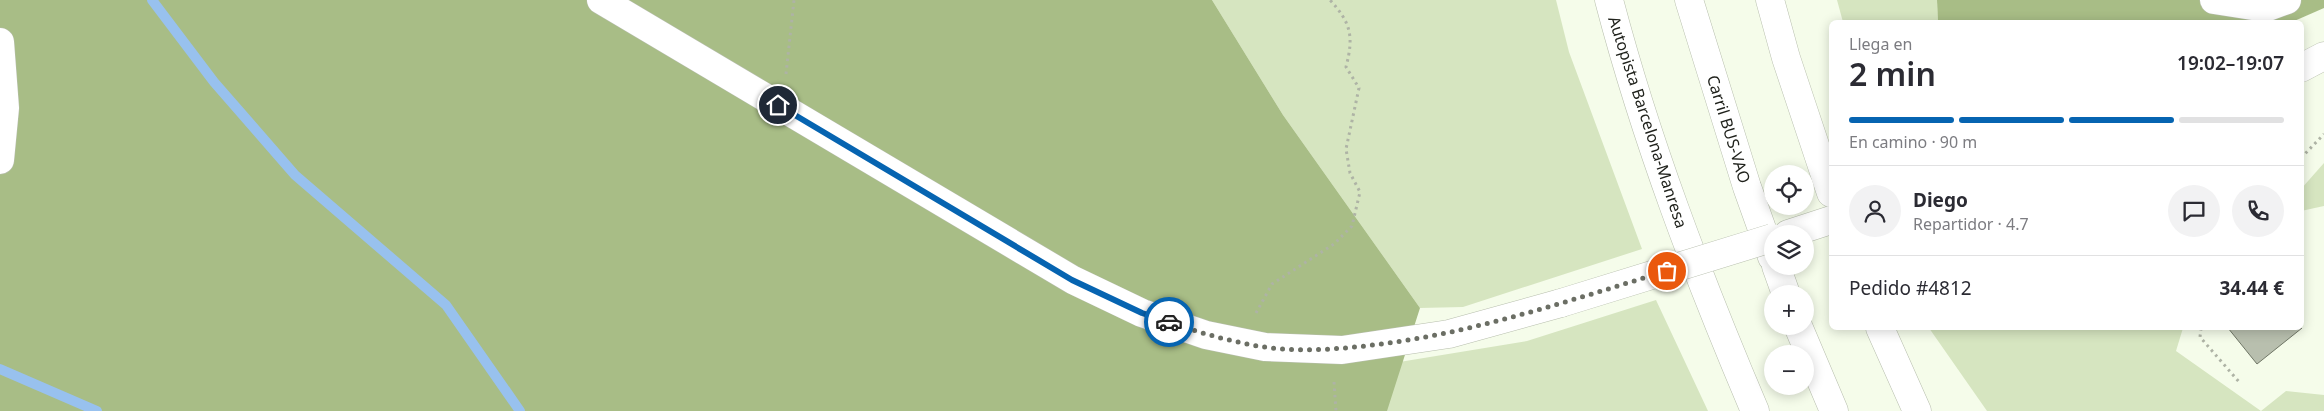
<!DOCTYPE html>
<html lang="es">
<head>
<meta charset="utf-8">
<style>
  :root { --surface:#fff; --page:#f2f2f3; --text:#2b2b33; --muted:#7c7c81; --line:#e1e1e2; --accent:#0664b1 }
  body { margin:0; font-family:"Noto Sans",sans-serif; background:var(--page); color:var(--text); height:100vh; display:flex; flex-direction:column; font-size:19px; white-space:nowrap }
  * { box-sizing:border-box; margin:0 }
  p { font-size:16px; color:var(--muted) }
  .icon { flex:none; width:28px; height:28px; fill:none; stroke:currentColor; stroke-width:2; stroke-linecap:round; stroke-linejoin:round }
  .map { position:relative; flex:1; overflow:hidden }
  .panel { position:absolute; left:1829px; top:20px; width:475px; height:310px; display:flex; flex-direction:column; background:var(--surface); border-radius:8px; box-shadow:0 2px 12px #0003 }
  .panel>* { flex:none }
  .fabs { position:absolute; left:1764px; top:165px; display:grid; gap:10px }
  .fabs a { display:grid; place-items:center; width:50px; height:50px; border-radius:50%; background:var(--surface); box-shadow:0 2px 12px #0003; font-size:25px }
  .pin { position:absolute; display:grid; place-items:center; width:42px; height:42px; color:#fff; margin:-21px; border:2px solid #fff; border-radius:50%; box-shadow:0 1px 5px #0007 }
  .courier { position:absolute; display:grid; place-items:center; width:50px; height:50px; margin:-25px; border:4px solid #0664b1; border-radius:50%; background:#fff; color:#222; box-shadow:0 1px 6px #0007 }
  .overview em { font-style:normal; font-weight:600 }
  .overview div { display:flex; flex-direction:column-reverse }
  .overview { display:flex; align-items:center; justify-content:space-between; height:85px; padding:0 20px }
  h1 { font-size:32px; font-weight:600; line-height:38px }
  .bar { display:grid; grid-template-columns:repeat(4,1fr); gap:8px 5px; align-content:center; height:60px; padding:0 20px }
  .bar i { height:6px; border-radius:4px; background:var(--line) }
  .bar .active { background:var(--accent) }
  .bar p { grid-column:span 4 }
  .line { display:flex; align-items:center; gap:12px; padding:0 20px; border-top:1px solid var(--line) }
  .line div { flex:1 }
  .round { display:grid; place-items:center; flex:none; width:52px; height:52px; border-radius:26px; background:var(--page) }
  .map>svg:first-child { display:block }
  .green { fill:#d6e5c0 }
  .forest { fill:#a8bd86 }
  .lines { fill:none; stroke-linecap:round; stroke-linejoin:round }
  .stream { stroke:#98c1ee; stroke-width:10 }
  .building { fill:#b8bfae; stroke:#707767 }
  .minor-casing { stroke:#b7bead; stroke-width:29 }
  .tertiary-casing { stroke:#b7bead; stroke-width:29 }
  .trunk-casing { stroke:#b7bead; stroke-width:29 }
  .motorway-casing { stroke:#b7bead; stroke-width:29 }
  .path { stroke:#aeb3a5; stroke-width:3; stroke-dasharray:2.5 4; stroke-linecap:butt }
  .minor { stroke:#fff; stroke-width:28 }
  .tertiary { stroke:#fff; stroke-width:28 }
  .trunk { stroke:#fff; stroke-width:28 }
  .motorway { stroke:#fff; stroke-width:28 }
  .tertiary-bridge-casing { stroke:#b7bead; stroke-width:29; stroke-linecap:butt }
  .tertiary-bridge { stroke:#fff; stroke-width:28 }
  .done { stroke:#6b6e64; stroke-width:5; stroke-dasharray:0 9 }
  .route { stroke:#0664b1; stroke-width:6 }
  .labels { text-anchor:middle; stroke-width:4; stroke-linejoin:round; paint-order:stroke }
  .street-label { font-size:16px; fill:#20221c; stroke:#fff }
</style>
</head>
<body>
<div class="map">
<svg width="2324" height="411" viewBox="0 0 2324 411">
  <rect width="100%" height="100%" fill="#f5fcea"/>
  <g class="green">
    <path d="M1212,0H1556L1569,52L1642,249L1463,307L1420,308L1283,115Z"/>
    <path d="M1837,0H1937L1938,22H1843Z"/>
    <path d="M2324,163V206L2301,211V189Z"/>
    <path d="M1656,300L1708,411H1306L1375,366L1527,341Z"/>
    <path d="M1929,328H2183L2176,351L2261,411L2286,391L2324,395V411H1987Z"/>
  </g>
  <g class="forest">
    <path d="M0,0H1212L1283,115L1420,308L1387,411H0Z"/>
    <path d="M1937,0H2324V8L2292,22H1938Z"/>
  </g>
  <g class="lines">
    <g class="stream">
      <path d="M152,0L214,82L295,175L446,305L520,411"/>
      <path d="M0,369L97,411"/>
    </g>
  </g>
  <path class="building" d="M2228,328H2302L2257,364Z"/>
  <g class="lines">
    <defs>
      <path id="minor" d="M2214,0L2265,8L2287,0"/>
      <g id="tertiary">
        <path d="M601,0L1073,280L1142,313L1206,335L1265,347L1342,350L1449,334L1561,303"/>
        <path d="M0,42L5,108L0,160"/>
        <path d="M2301,68L2324,56"/>
        <path d="M1788,234L1831,220"/>
      </g>
      <g id="trunk">
        <path d="M1689,0L1747,187L1772,257"/>
        <path d="M1776,266L1786,294"/>
        <path d="M1798,326L1834,411"/>
      </g>
      <g id="motorway">
        <path d="M1609,0C1646,141 1698,277 1755,411"/>
        <path d="M1770,0L1786,58L1831,193"/>
        <path d="M1880,328L1917,411"/>
      </g>
    </defs>
    <use href="#minor" class="minor-casing"/>
    <use href="#tertiary" class="tertiary-casing"/>
    <use href="#trunk" class="trunk-casing"/>
    <use href="#motorway" class="motorway-casing"/>
    <g class="path">
      <path d="M786,74L794,0"/>
      <path d="M2301,158L2324,134"/>
      <path d="M1256,313L1272,284L1334,244L1352,226L1360,192L1350,173L1346,149L1359,88L1346,67C1354,36 1351,23 1330,0"/>
      <path d="M2201,328L2200,337L2240,383"/>
      <path d="M1334,382L1336,411"/>
    </g>
    <use href="#minor" class="minor"/>
    <use href="#tertiary" class="tertiary"/>
    <use href="#trunk" class="trunk"/>
    <use href="#motorway" class="motorway"/>
    <defs>
      <path id="tertiary-bridge" d="M1561,303L1772,238"/>
    </defs>
    <use href="#tertiary-bridge" class="tertiary-bridge-casing"/>
    <use href="#tertiary-bridge" class="tertiary-bridge"/>
  </g>
  <g class="lines">
    <path class="done" d="M1169,322C1200,333 1232,342 1264,347C1308,353 1353,348 1396,342C1489,328 1577,298 1667,271"/>
    <path class="route" d="M778,105L1072,280L1142,313L1169,322"/>
  </g>
  <g class="labels">
    <g class="street-label">
      <text transform="translate(1648 122) rotate(72)" y="6">Autopista Barcelona-Manresa</text>
      <text transform="translate(1729 129) rotate(73)" y="6">Carril BUS-VAO</text>
    </g>
  </g>
</svg>
<div class="fabs">
<a><svg class="icon" aria-label="locate" viewBox="0 0 24 24"><circle cx="12" cy="12" r="6"/><path d="M12 2v4M12 18v4M2 12h4M18 12h4"/></svg></a>
<a><svg class="icon" aria-label="layers" viewBox="0 0 24 24"><path d="M12 4l9 5-9 5-9-5zM3 14l9 5 9-5"/></svg></a>
<a>+</a>
<a>−</a>
</div>
<div class="pin" style="left:1667px;top:271px;background:#ea580c"><svg class="icon" aria-label="bag" viewBox="0 0 24 24"><path d="M5 8h14l-1 12H6zM9 8a3 3 0 0 1 6 0"/></svg></div>
<div class="pin" style="left:778px;top:105px;background:#1f2937"><svg class="icon" aria-label="home" viewBox="0 0 24 24"><path d="M3 11l9-7 9 7M6 9v11h12V9"/></svg></div>
<div class="courier" style="left:1169px;top:322px"><svg class="icon" aria-label="car" viewBox="0 0 24 24"><path d="M5 17H2v-5l4-1 3-4h7l3 4 3 1v5h-3M9 17h6M6 11h13"/><circle cx="7" cy="17" r="2"/><circle cx="17" cy="17" r="2"/></svg></div>
<section class="panel">
<div class="overview"><div><h1>2 min</h1><p>Llega en</p></div><em>19:02–19:07</em></div>
<div class="bar"><i class="active"></i><i class="active"></i><i class="active"></i><i></i><p>En camino · 90 m</p></div>
<div class="line" style="height:90px"><a class="round"><svg class="icon" aria-label="person" viewBox="0 0 24 24"><circle cx="12" cy="8" r="4"/><path d="M4 21q1-7 8-7t8 7"/></svg></a><div><b>Diego</b><p>Repartidor · 4.7</p></div><a class="round"><svg class="icon" aria-label="chat" viewBox="0 0 24 24"><path d="M4 5h16v11H9l-5 4z"/></svg></a><a class="round"><svg class="icon" aria-label="phone" viewBox="0 0 24 24"><path d="M5 4h4l2 5-3 2q2 4 5 5l2-3 5 2v4C11 20 4 13 5 4z"/></svg></a></div>
<div class="line" style="height:65px"><div>Pedido #4812</div><b>34.44 €</b></div>
</section>
</div>
</body>
</html>
